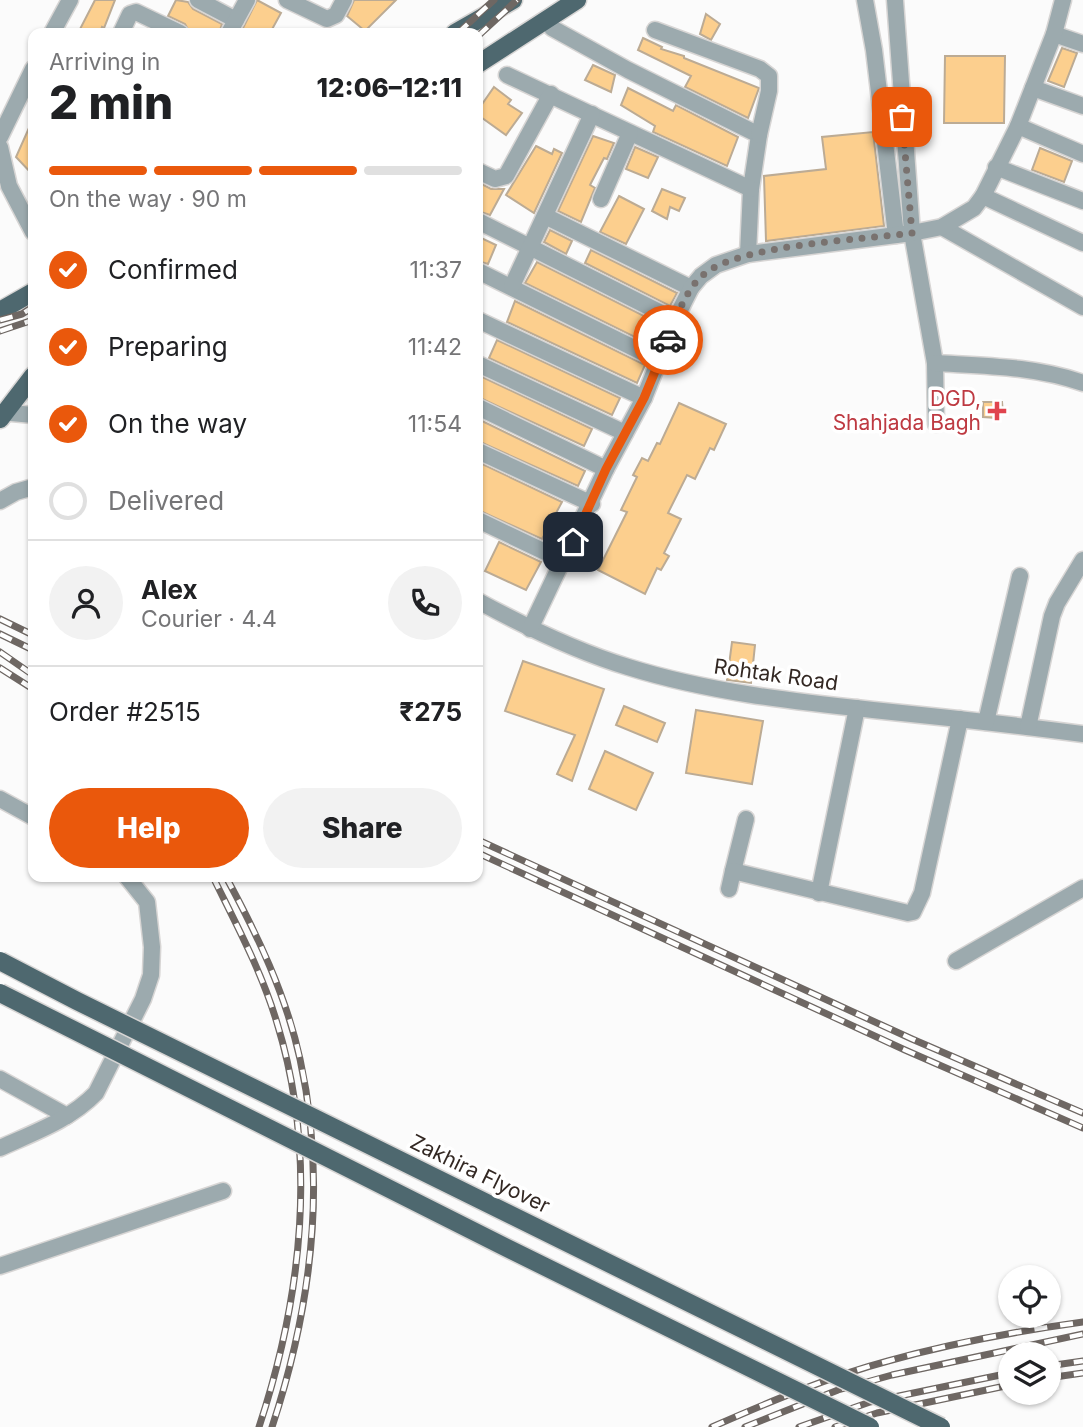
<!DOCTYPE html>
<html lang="en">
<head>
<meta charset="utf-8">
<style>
  :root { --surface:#fff; --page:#f2f2f2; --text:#202124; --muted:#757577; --line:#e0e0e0; --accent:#ea580c }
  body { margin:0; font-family:Inter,sans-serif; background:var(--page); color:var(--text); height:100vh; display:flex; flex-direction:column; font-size:26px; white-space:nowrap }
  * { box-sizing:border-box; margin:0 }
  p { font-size:23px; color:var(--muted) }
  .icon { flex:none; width:38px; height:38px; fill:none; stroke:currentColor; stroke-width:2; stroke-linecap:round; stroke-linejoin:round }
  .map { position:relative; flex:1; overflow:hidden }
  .panel { position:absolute; left:28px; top:28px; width:455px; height:854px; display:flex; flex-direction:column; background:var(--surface); border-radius:14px; box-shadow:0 2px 5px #0004 }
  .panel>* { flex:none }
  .tools { position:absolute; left:998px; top:1265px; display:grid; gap:14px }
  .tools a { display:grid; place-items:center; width:63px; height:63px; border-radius:50%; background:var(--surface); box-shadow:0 2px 5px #0004; font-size:35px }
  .pin { position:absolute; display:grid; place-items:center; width:60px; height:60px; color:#fff; margin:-30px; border-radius:14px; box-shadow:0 4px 10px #0006 }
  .courier { position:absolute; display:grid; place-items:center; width:70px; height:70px; margin:-35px; border:5px solid #ea580c; border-radius:50%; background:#fff; color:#222; box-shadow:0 2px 9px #0007 }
  .overview em { font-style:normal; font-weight:800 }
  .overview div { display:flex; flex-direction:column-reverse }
  .overview { display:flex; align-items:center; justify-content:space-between; height:119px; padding:0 21px }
  h1 { font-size:46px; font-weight:800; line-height:52px }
  .bar { display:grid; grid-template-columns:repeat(4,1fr); gap:10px 7px; align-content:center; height:84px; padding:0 21px }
  .bar i { height:9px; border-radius:5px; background:var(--line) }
  .bar .current { background:var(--accent) }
  .bar p { grid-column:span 4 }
  .line { display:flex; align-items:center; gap:18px; padding:0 21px; border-top:2px solid var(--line) }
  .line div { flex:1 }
  .round { display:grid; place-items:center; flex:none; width:74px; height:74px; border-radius:37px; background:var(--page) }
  ol { padding:0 21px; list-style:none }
  li { display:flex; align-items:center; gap:21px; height:77px }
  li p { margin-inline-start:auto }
  li .icon { padding:7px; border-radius:50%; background:var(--accent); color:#fff; stroke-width:4 }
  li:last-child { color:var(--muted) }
  li i { width:38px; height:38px; border:4px solid var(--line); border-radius:50% }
  .button { display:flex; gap:14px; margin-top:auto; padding:14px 21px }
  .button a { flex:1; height:80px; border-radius:42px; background:var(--accent); color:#fff; font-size:28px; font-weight:800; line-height:80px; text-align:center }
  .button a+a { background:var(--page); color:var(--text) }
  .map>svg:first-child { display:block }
  .building { fill:#fccf8e; stroke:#bcab94; stroke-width:2 }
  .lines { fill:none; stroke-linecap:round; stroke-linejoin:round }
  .minor-casing { stroke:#d7d5d4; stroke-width:19 }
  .major-casing { stroke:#d7d5d4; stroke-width:21 }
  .minor { stroke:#9caaae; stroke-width:16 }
  .major { stroke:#4e686f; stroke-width:18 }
  .rail-casing { stroke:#6e6763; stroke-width:7 }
  .rail { stroke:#fff; stroke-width:4.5; stroke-dasharray:13; stroke-linecap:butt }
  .major-bridge-casing { stroke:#d7d5d4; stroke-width:21; stroke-linecap:butt }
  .major-bridge { stroke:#4e686f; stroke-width:18 }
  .done { stroke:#79726f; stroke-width:7; stroke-dasharray:0 12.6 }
  .route { stroke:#ea580c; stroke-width:9 }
  .health-dot { fill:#e0444e; stroke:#fff; stroke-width:2.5 }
  .labels { text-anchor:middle; stroke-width:7; stroke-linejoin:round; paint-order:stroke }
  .health-label { font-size:21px; fill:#be3a42; stroke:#fff; text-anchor:end }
  .street-label { font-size:21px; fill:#332823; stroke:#fff }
</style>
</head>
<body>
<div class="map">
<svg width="1083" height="1427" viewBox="0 0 1083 1427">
  <rect width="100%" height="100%" fill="#fbfbfb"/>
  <g class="building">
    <path d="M95,0H115L104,28L102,27L100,33H78Z"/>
    <path d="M176,0L188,2L193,9L222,24L219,33H190L185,24L168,16Z"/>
    <path d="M257,0L281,13L270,33H248L242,30Z"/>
    <path d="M354,0H396L365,31L347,16Z"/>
    <path d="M706,14L720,24L711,40L700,34Z"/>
    <path d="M643,38L662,47L661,49L684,56V58L759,88L748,118L685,87L691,76L638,50Z"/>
    <path d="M1062,48L1077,53L1064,87L1048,81Z"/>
    <path d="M945,56H1005L1004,123H944Z"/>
    <path d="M593,65L615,75L611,92L585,80Z"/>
    <path d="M494,87L511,100L508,104L522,113L506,135L478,115V110Z"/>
    <path d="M628,88L673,111L676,105L738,137L727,166L653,132L655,126L621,105Z"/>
    <path d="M33,119V175L16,157Z"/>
    <path d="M873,132L884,226L766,241L764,176L826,169L822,137Z"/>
    <path d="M593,136L614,143L607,159L604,158L590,185L595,188L581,222L558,211Z"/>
    <path d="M536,146L552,154L554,149L562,153L534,213L506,195Z"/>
    <path d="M635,147L658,157L648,178L626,169Z"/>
    <path d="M1040,148L1072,161L1064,182L1032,170Z"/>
    <path d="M478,182L491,189H504L490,215L478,211Z"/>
    <path d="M662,189L685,198L679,211L670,207L667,219L652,211Z"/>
    <path d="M619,196L644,209L626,244L600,232Z"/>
    <path d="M550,230L572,241L566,254L544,242Z"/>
    <path d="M478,233L480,234L479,237L496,245L488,264L478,261Z"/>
    <path d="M591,250L677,293L670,306L585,263Z"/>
    <path d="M537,262L660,324L651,345L525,283Z"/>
    <path d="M515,301L645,365L637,383L507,322Z"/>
    <path d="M497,340L620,398L612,415L489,358Z"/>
    <path d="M478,375L592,429L584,446L478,397Z"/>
    <path d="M983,402H1002L1003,414L996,415V418L983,417Z"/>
    <path d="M679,403L726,424L714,450L710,448L695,479L687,475L668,513L681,519L664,553L669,556L661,570L657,568L645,594L598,570L627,512L621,510L637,477L633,475L642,458L648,461L657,443L660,444Z"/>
    <path d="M478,419L585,471L578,486L478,441Z"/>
    <path d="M478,462L562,502L542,539L478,510Z"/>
    <path d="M499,542L541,562L526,590L485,571Z"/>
    <path d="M732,642L755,645L751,683L727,680Z"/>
    <path d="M523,661L604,689L572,781L557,774L575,735L505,711Z"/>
    <path d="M624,706L665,723L657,742L616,725Z"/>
    <path d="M696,710L763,721L752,784L686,773Z"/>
    <path d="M605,751L653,773L636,810L589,789Z"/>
  </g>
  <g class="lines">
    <defs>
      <g id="minor">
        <path d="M198,0L236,20"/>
        <path d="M287,0L327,19L336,15L344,0"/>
        <path d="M865,0L874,50L896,235"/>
        <path d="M895,0L912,233L935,363L936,424"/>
        <path d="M552,28L628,70L759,135L751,189L748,254"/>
        <path d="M655,30L760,69L769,76V91L759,135"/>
        <path d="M52,33L70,0"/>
        <path d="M121,33L130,14L136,12L180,33"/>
        <path d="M229,33L247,0"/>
        <path d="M1054,34L1083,44"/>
        <path d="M507,75L751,189"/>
        <path d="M1033,88L1083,106"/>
        <path d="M1018,126L1083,154"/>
        <path d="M0,137L33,69"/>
        <path d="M0,147L9,186L33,232"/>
        <path d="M996,167L1083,201"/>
        <path d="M478,171L495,179L506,176L551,94"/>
        <path d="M983,196L1083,243"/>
        <path d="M601,199L630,133"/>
        <path d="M545,216L691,288"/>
        <path d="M478,221L675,320"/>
        <path d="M942,227L1083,307"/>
        <path d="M478,271L660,361"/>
        <path d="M512,286L592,114"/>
        <path d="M478,320L644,398"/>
        <path d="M935,363C985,366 1035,366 1083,383"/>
        <path d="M478,364L625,433"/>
        <path d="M478,407L606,469"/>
        <path d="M0,412L33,415"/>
        <path d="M478,451L592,504"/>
        <path d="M0,501L16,492L33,487"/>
        <path d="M478,520L564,561"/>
        <path d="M478,601C526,627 575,651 628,667C708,692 790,701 873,710C943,717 1013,725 1083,734"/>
        <path d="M530,629L606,469L644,398L675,320L691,288L701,276L716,265L748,254L912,233L942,227L974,208L983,196L1018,126L1054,34L1063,0"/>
        <path d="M986,722L1020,576"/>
        <path d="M1028,727L1052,616L1057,603L1083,560"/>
        <path d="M0,799L33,817"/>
        <path d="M733,871L746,819"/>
        <path d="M729,889L733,871L908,913L913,912L922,893L960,719"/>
        <path d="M819,893L857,708"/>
        <path d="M956,961L1083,888"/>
        <path d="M0,1079L67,1116"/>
        <path d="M0,1148C33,1133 70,1120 96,1093L143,999L151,975L152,947L147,902L127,877"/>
        <path d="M0,1266L223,1191"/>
      </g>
      <g id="major">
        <path d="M455,33L513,0"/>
        <path d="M478,64L577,0"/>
        <path d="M0,311L33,292"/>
        <path d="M0,419L33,376"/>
      </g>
    </defs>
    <use href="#minor" class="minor-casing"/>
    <use href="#major" class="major-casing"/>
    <use href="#minor" class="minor"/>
    <use href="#major" class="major"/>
    <defs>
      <g id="rail">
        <path d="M458,33L494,0"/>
        <path d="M478,36L517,0"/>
        <path d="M0,320L22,314L33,307"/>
        <path d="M0,331L33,320"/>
        <path d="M0,619L33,635"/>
        <path d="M0,634L33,650"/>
        <path d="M0,652L33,675"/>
        <path d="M0,668L33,689"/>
        <path d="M478,840L912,1039L1083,1113"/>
        <path d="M478,853L905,1050L1083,1128"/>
        <path d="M213,877C236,924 262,972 277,1023C318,1156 302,1297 259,1427"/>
        <path d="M226,877C257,934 286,995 300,1059C327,1182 311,1309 272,1427"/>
        <path d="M1048,1366L1083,1361"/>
        <path d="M1048,1378L1083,1373"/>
        <path d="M712,1427C769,1402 828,1377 888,1361C952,1343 1018,1331 1083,1322"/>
        <path d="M745,1427L838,1390L892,1375L1083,1334"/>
        <path d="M799,1427L870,1402L1010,1373"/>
        <path d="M835,1427L877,1413L1010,1385"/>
      </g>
    </defs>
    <use href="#rail" class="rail-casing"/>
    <use href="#rail" class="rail"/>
    <defs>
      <g id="major-bridge">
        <path d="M0,961L77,1001L941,1427"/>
        <path d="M0,993L501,1245L870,1427"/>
      </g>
    </defs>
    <use href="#major-bridge" class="major-bridge-casing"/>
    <use href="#major-bridge" class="major-bridge"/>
  </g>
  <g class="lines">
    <path class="done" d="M668,340C676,319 685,290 703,275C739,244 862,240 912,233L902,117"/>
    <path class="route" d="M573,542L606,469L644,398L668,340"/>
  </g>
  <path class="health-dot" d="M993.5 400.5h7v7h7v7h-7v7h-7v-7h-7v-7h7z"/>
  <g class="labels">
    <g class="health-label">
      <text x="981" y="406">DGD,<tspan x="981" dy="24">Shahjada Bagh</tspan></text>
    </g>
    <g class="street-label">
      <text transform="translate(776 675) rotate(8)" y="7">Rohtak Road</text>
      <text transform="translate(480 1174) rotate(26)" y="7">Zakhira Flyover</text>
    </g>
  </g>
</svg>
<div class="tools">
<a><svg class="icon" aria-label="locate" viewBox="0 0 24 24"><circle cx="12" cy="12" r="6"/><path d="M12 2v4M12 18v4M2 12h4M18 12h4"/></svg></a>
<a><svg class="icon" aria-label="layers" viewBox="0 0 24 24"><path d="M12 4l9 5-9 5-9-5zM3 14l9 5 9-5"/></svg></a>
</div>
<div class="pin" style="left:902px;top:117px;background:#ea580c"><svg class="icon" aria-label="bag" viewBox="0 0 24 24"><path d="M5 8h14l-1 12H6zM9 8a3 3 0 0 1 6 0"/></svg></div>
<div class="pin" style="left:573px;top:542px;background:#1f2937"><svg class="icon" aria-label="home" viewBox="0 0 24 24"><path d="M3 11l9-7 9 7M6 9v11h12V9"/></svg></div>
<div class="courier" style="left:668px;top:340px"><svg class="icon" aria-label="car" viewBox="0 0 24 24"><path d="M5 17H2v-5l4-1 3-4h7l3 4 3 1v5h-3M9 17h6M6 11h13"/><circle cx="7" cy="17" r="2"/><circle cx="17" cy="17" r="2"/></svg></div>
<section class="panel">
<div class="overview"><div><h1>2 min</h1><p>Arriving in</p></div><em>12:06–12:11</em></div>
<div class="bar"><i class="current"></i><i class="current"></i><i class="current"></i><i></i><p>On the way · 90 m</p></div>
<ol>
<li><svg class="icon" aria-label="check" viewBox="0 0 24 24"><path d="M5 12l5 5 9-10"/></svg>Confirmed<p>11:37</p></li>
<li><svg class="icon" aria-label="check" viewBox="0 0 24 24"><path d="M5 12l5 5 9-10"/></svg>Preparing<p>11:42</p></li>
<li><svg class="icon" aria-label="check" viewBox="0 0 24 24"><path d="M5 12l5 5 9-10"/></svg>On the way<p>11:54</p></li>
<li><i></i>Delivered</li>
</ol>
<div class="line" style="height:126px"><a class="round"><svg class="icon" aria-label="person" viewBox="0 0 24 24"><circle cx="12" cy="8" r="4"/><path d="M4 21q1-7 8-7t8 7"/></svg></a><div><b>Alex</b><p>Courier · 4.4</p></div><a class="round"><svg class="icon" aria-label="phone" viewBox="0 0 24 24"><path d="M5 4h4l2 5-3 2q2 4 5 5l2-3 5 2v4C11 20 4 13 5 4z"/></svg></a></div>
<div class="line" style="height:91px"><div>Order #2515</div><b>₹275</b></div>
<div class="button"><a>Help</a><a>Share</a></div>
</section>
</div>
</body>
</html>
